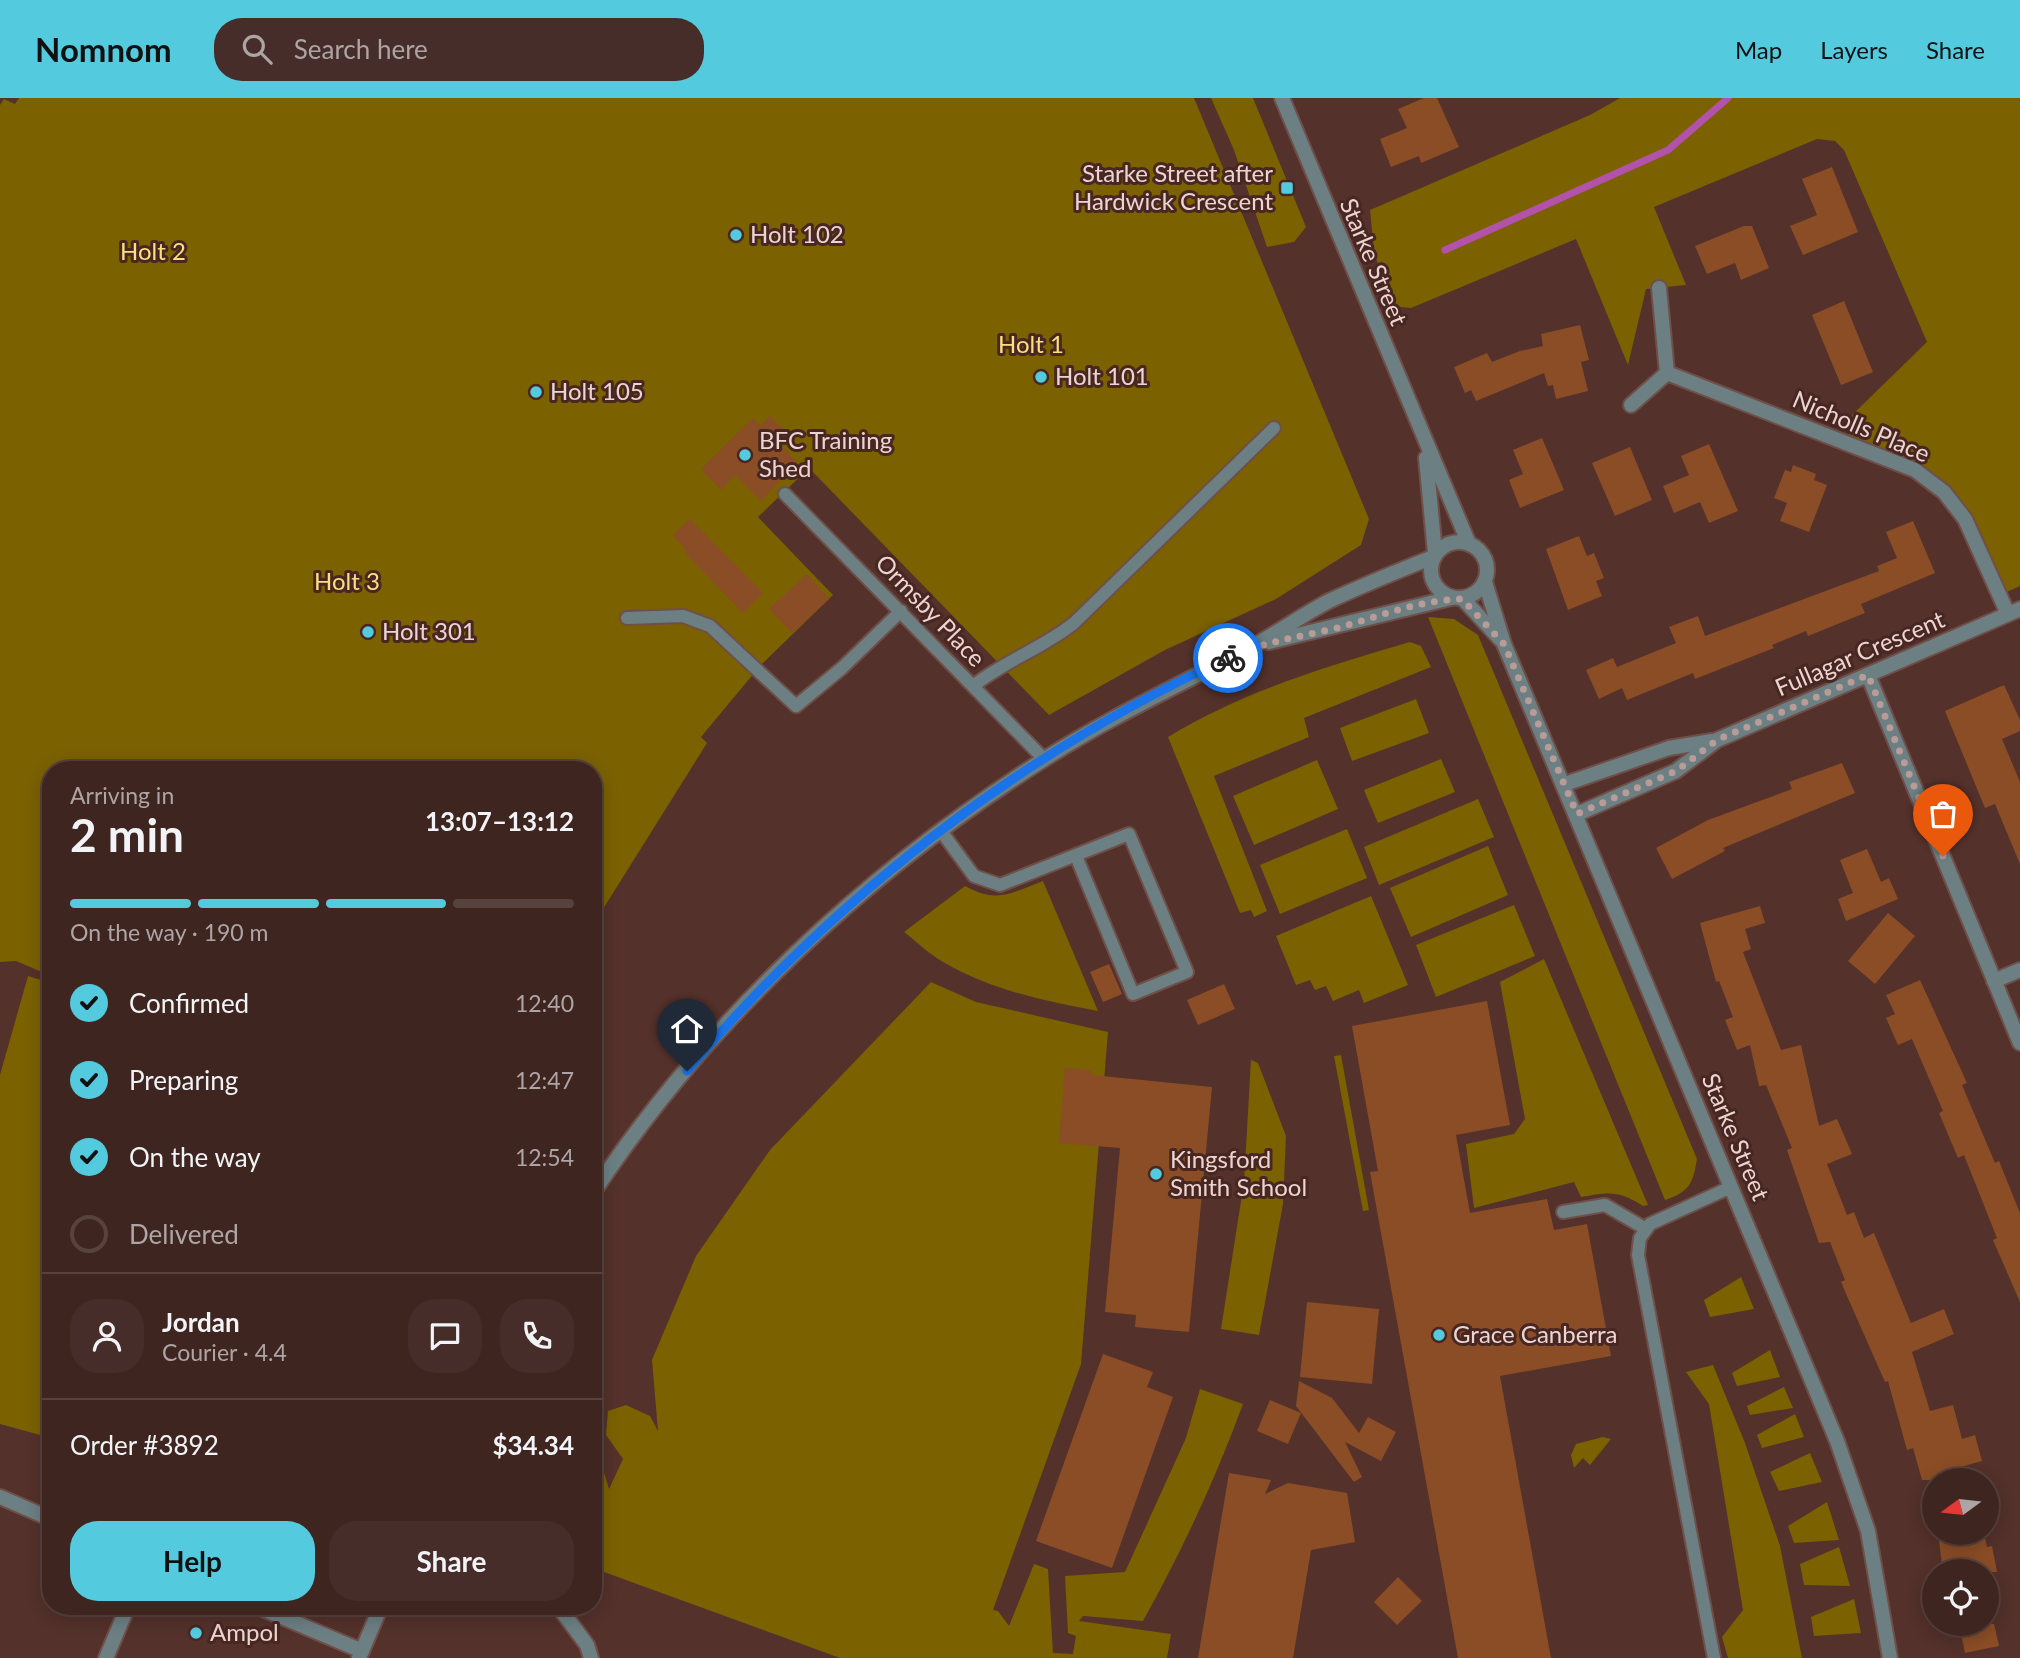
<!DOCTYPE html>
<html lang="en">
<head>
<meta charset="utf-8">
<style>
  :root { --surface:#3f2520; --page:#462d29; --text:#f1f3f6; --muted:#ada5a5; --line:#58423e; --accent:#54cade }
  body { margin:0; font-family:Lato,sans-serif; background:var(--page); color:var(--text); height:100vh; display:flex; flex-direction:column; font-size:26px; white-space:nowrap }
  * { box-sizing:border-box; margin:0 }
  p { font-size:23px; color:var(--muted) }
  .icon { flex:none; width:38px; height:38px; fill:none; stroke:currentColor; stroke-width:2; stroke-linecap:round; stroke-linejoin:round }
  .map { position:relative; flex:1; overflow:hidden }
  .drawer { position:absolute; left:42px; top:663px; width:560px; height:854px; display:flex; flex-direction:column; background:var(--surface); border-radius:28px; box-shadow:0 4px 18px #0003,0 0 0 2px var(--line) }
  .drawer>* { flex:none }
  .needle { width:46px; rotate:255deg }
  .controls { position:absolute; left:1922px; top:1370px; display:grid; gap:14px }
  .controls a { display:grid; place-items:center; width:77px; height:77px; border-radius:50%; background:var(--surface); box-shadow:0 4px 18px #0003,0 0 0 2px var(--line); font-size:35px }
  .pin { position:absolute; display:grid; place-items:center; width:60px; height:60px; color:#fff; margin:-72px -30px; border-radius:50% 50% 50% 0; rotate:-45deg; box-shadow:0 0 7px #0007 }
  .pin .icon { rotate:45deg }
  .courier { position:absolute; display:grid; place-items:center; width:70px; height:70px; margin:-35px; border:5px solid #1a73e8; border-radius:50%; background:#fff; color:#222; box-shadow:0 2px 9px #0007 }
  .summary em { font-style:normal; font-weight:700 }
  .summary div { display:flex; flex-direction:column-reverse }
  .summary { display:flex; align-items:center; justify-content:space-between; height:119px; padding:0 28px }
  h1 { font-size:46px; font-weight:700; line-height:52px }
  .bar { display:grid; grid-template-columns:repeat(4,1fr); gap:10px 7px; align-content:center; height:84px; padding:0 28px }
  .bar i { height:9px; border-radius:5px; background:var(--line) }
  .bar .selected { background:var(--accent) }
  .bar p { grid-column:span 4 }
  .line { display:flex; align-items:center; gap:18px; padding:0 28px; border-top:2px solid var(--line) }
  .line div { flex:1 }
  .round { display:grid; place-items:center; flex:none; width:74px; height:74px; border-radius:28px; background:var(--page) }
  ol { padding:0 28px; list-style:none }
  li { display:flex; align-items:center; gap:21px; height:77px }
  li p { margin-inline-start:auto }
  li .icon { padding:7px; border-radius:50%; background:var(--accent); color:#111; stroke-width:4 }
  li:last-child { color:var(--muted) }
  li i { width:38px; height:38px; border:4px solid var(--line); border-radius:50% }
  .cta { display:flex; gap:14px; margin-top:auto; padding:14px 28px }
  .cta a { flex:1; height:80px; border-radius:28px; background:var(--accent); color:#111; font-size:28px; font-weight:700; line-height:80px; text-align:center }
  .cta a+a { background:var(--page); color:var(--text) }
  header { display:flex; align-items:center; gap:42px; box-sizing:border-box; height:98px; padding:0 35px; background:var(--accent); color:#111 }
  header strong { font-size:33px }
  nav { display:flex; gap:38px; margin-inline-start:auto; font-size:24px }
  .search { width:490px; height:63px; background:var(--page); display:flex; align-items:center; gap:18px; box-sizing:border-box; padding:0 24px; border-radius:28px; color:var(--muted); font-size:26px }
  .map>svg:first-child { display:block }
  .green { fill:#7b6100 }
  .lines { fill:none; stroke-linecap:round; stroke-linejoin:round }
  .stream { stroke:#b252aa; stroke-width:7 }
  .building { fill:#8b4d26 }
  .service-casing { stroke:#6f4f49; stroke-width:16 }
  .minor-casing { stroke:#6f4f49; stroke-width:18 }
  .tertiary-casing { stroke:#6f4f49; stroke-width:18 }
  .service { stroke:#6c7f83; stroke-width:12 }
  .minor { stroke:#6c7f83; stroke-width:14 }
  .tertiary { stroke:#6c7f83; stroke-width:14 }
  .done { stroke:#b79c97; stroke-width:7; stroke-dasharray:0 12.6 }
  .route { stroke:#1a73e8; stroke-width:9 }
  .poi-dot { fill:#54cade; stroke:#482621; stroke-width:2.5 }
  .labels { text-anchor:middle; stroke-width:6; stroke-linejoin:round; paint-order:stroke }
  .poi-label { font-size:24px; fill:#ecd5d1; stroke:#482621; text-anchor:start }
  .park-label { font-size:24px; fill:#fddd81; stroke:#482621 }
  .street-label { font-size:24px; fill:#ecd5d1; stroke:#482621 }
</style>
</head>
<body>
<header>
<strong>Nomnom</strong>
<div class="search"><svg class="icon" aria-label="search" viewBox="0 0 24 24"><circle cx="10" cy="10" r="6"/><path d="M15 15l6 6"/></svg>Search here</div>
<nav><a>Map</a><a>Layers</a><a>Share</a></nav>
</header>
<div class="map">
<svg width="2020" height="1560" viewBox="0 0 2020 1560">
  <rect width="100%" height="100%" fill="#54312b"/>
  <g class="green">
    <path d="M19,0H1194L1369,421L1361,447L1276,501L1165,552L1049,617L809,370L758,419L833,497L760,568L701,639L707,645L593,827V672H51V878L16,863L0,864V7L4,1L15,6Z"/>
    <path d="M1211,0H1253L1306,129L1294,144L1267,149L1234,52Z"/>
    <path d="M1620,0H2020V488L2000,497L1944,394L1847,346L1852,317L1927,244L1844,52L1835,43L1817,41L1654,109L1686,187L1646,191L1628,267L1576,141L1411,210L1391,208L1374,153L1370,112L1590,17Z"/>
    <path d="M1428,519L1454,521L1478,537L1697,1061C1693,1086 1689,1094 1665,1102Z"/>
    <path d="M1410,544L1421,548L1431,569L1304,620L1309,639L1214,678L1267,813L1254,819L1251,812L1240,815L1168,639C1244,593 1325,569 1410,544Z"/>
    <path d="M1416,601L1429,635L1352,663L1340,630Z"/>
    <path d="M1441,661L1455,694L1378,725L1364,692Z"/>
    <path d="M1317,662L1338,711L1254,747L1233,698Z"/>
    <path d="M1478,701L1494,739L1379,787L1364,749Z"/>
    <path d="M1347,731L1367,780L1280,816L1260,767Z"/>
    <path d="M1488,748L1508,797L1411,839L1390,790Z"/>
    <path d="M1043,783L1098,913C1044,903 991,892 943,864C929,856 917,844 904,834L965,788C997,806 1011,795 1043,783Z"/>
    <path d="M1371,798L1408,887L1364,905L1359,892L1333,903L1326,888L1315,892L1310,882L1296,887L1276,838Z"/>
    <path d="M1514,807L1535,858L1436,899L1416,847Z"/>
    <path d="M1544,861L1648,1107L1643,1108C1619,1092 1609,1094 1581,1099L1574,1084L1474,1110L1466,1046L1514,1036L1525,1021L1500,884Z"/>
    <path d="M28,878L51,885V1340L0,1326V977Z"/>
    <path d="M931,884L976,904L1108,934L1081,1266L993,1512L998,1513L1009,1528L1034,1466L1048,1471L1053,1555L1073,1556L1076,1538L1068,1535L1065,1478L1125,1474L1186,1340L1200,1291L1243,1306C1215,1382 1182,1453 1143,1523L1083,1518L1079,1523L1171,1536L1167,1560H840L593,1470V1369L602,1368L609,1391L623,1361L606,1337L608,1313L626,1307L650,1318L658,1333L652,1262L696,1158L770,1052Z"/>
    <path d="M1341,957L1369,1112L1363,1113L1334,958Z"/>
    <path d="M1251,962L1258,965L1286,1038L1283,1106L1259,1237L1221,1231L1244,1084Z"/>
    <path d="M1741,1179L1754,1211L1710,1219L1704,1202Z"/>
    <path d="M1770,1252L1780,1279L1737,1288L1732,1275Z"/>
    <path d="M1713,1267L1745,1345L1780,1448L1802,1560H1728L1722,1539L1743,1512L1709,1306L1686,1274Z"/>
    <path d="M1784,1289L1793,1310L1750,1317L1747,1308Z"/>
    <path d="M1795,1316L1804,1339L1762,1350L1757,1337Z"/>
    <path d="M1603,1339L1611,1341L1590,1367L1583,1360L1574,1370L1571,1357L1576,1346Z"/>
    <path d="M1810,1355L1822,1384L1779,1393L1770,1374Z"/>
    <path d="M1827,1404L1839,1442L1794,1445L1788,1428Z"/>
    <path d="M1839,1449L1850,1488L1804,1487L1800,1466Z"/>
    <path d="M1854,1501L1861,1535L1814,1538L1811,1519Z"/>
  </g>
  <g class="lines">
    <path class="stream" d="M1445,152L1668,52L1728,0"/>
  </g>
  <g class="building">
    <path d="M1424,0H1437L1459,49L1421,65L1419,58L1391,69L1380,41L1407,30L1398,11Z"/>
    <path d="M1832,69L1858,134L1803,157L1790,128L1817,117L1802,81Z"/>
    <path d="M1744,128H1752L1769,170L1741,182L1735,165L1707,176L1695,148Z"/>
    <path d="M1844,203L1873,274L1841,287L1812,217Z"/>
    <path d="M1580,227L1589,262L1581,264L1588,293L1556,301L1553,287L1548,288L1544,275L1476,303L1471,292L1465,295L1454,269L1487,255L1492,264L1520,253L1543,248L1541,236Z"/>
    <path d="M770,318L787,335L777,344L797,364L761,403L735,377L721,392L701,371L753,320L760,328Z"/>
    <path d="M1542,340L1564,392L1520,410L1509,382L1523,376L1513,352Z"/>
    <path d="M1709,346L1738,413L1709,425L1700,404L1674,415L1663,388L1689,377L1681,358Z"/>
    <path d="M1630,349L1652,402L1615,418L1592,365Z"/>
    <path d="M1793,367L1816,376L1814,382L1827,387L1809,434L1780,423L1787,405L1774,400L1785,372L1791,374Z"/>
    <path d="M690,421L763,495L743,515L685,455L687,453L673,437Z"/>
    <path d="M1913,423L1935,475L1861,506L1865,515L1808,538L1806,533L1772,547L1774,550L1695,581L1693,575L1627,602L1622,590L1599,601L1586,572L1613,560L1617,569L1676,545L1669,529L1698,518L1705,538L1879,473L1877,468L1897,460L1886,434Z"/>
    <path d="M1579,438L1587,458L1594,455L1604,480L1596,483L1602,498L1568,512L1546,451Z"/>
    <path d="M807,476L829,501L792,535L769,511Z"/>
    <path d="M2004,587L2020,622V633L2002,641L2020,684V766L1995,706L1985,710L1945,613Z"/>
    <path d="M1842,665L1855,695L1723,750L1725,753L1672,781L1656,750L1708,722L1792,691L1789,684Z"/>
    <path d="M1867,751L1881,784L1889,780L1898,801L1846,823L1838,801L1853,795L1840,762Z"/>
    <path d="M1760,808L1765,825L1745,831L1751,851L1743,854L1781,952L1801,947L1819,1028L1837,1021L1852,1056L1827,1066L1847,1117L1854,1114L1864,1140L1874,1135L1911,1225L1944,1211L1954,1236L1912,1254L1930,1313L1953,1307L1962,1341L1975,1337L1982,1363L1950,1372L1953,1382H1922L1913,1350L1907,1352L1888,1283L1885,1284L1847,1198L1841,1184L1845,1182L1830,1144L1819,1145L1787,1052L1792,1050L1766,987L1759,988L1750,947L1737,952L1725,922L1733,919L1719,883L1716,884L1700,825Z"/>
    <path d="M1888,815L1915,838L1875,886L1848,863Z"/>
    <path d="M1109,866L1122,896L1103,904L1090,874Z"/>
    <path d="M1920,882L1967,985L1962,987L1995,1065L1999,1063L2020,1115V1204L1993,1142L1997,1140L1964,1057L1958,1060L1939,1015L1943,1013L1912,941L1898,947L1886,920L1895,916L1886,897Z"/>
    <path d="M1224,886L1235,911L1198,927L1187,902Z"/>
    <path d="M1487,903L1510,1027L1456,1037L1470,1115L1547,1101L1554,1132L1587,1126L1611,1258L1500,1278L1551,1560H1458L1370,1074L1378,1073L1352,928Z"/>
    <path d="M1065,970L1092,972V977L1212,989L1189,1234L1135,1229L1136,1217L1105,1214L1120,1050L1059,1045Z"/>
    <path d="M1307,1204L1379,1211L1372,1286L1300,1279Z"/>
    <path d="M1103,1256L1153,1274L1147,1289L1173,1299L1112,1470L1036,1443Z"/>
    <path d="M1299,1283L1332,1300L1359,1335L1368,1319L1396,1334L1381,1363L1345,1344L1362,1379L1354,1384L1296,1308Z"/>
    <path d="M1270,1302L1301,1315L1288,1346L1257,1333Z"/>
    <path d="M1229,1375L1271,1382L1265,1396L1288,1385L1347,1395L1355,1444L1311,1452L1293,1560H1198Z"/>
    <path d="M1938,1435H1984L1987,1449L1992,1448L1997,1474H1943Z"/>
    <path d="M1398,1479L1422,1503L1397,1527L1374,1504Z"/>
    <path d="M1959,1526H1994L1999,1548L1965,1555Z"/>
  </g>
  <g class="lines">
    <defs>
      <g id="service">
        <path d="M785,396L1044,661"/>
        <path d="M627,520L683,518L710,528L796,608L842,570L901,513"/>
        <path d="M973,588C1004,563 1043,550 1074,525L1274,330"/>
        <path d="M941,733L974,778L1000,787L1129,736L1187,874L1133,896L1076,758"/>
        <path d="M1563,1114L1605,1107L1646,1131"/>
        <path d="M1714,1560L1638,1157L1640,1140L1650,1126L1731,1089"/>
      </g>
      <g id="minor">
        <path d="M1659,190L1667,275L1915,372L1944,394L1965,421L2008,516"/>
        <path d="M1631,307L1667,275"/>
        <path d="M1269,544L1451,500"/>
        <path d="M1868,577L2020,945"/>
        <path d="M1994,883L2020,872"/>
        <path d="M593,1095C708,922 868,773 1043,662C1111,618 1184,585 1255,547C1280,533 1304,516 1329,503C1363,487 1398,473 1433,459"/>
        <path d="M0,1399L51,1421"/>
        <path d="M256,1508L362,1553"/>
        <path d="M558,1508L587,1547L591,1560"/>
        <path d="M106,1560L128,1508"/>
        <path d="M359,1560L381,1508"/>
      </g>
      <g id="tertiary">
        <path d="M1282,0L1469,446"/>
        <path d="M1426,360L1435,455"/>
        <circle cx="1459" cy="472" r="28"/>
        <path d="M1485,484L1504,546L1837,1343L1868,1433L1890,1560"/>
        <path d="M1463,501L1501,542"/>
        <path d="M1565,686L1669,650L1712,643"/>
        <path d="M1577,716L1676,673L1717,642L2020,511"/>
      </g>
    </defs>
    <use href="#service" class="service-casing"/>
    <use href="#minor" class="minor-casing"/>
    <use href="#tertiary" class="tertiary-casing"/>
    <use href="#service" class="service"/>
    <use href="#minor" class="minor"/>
    <use href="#tertiary" class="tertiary"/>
  </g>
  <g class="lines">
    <path class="done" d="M1228,560C1263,544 1299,539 1337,530C1378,519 1419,502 1462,501L1504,546L1577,716L1676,673L1717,642L1868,577L1943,758"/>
    <path class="route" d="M687,973C834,799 1021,655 1228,560"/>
  </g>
  <g class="poi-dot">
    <rect x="1280" y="83" width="14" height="14" rx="3.5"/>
    <circle cx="736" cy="137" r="7"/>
    <circle cx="1041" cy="279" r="7"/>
    <circle cx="536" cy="294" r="7"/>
    <circle cx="745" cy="357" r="7"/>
    <circle cx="368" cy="534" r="7"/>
    <circle cx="1156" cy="1076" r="7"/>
    <circle cx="1439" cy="1237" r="7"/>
    <circle cx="196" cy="1535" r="7"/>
  </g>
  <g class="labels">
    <g class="poi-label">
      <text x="1273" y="84" text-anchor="end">Starke Street after<tspan x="1273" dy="28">Hardwick Crescent</tspan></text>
      <text x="750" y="145">Holt 102</text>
      <text x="1055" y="287">Holt 101</text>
      <text x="550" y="302">Holt 105</text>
      <text x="759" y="351">BFC Training<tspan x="759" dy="28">Shed</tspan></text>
      <text x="382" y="542">Holt 301</text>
      <text x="1170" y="1070">Kingsford<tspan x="1170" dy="28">Smith School</tspan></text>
      <text x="1453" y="1245">Grace Canberra</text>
      <text x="210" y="1543">Ampol</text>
    </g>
    <g class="park-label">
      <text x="153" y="162">Holt 2</text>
      <text x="1031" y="255">Holt 1</text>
      <text x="347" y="492">Holt 3</text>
    </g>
    <g class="street-label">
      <text transform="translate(1373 164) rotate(67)" y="8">Starke Street</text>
      <text transform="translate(1861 329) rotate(23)" y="8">Nicholls Place</text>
      <text transform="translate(930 513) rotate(46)" y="8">Ormsby Place</text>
      <text transform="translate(1860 556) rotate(-23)" y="8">Fullagar Crescent</text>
      <text transform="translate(1735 1039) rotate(67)" y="8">Starke Street</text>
    </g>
  </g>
</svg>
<div class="controls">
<a><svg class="needle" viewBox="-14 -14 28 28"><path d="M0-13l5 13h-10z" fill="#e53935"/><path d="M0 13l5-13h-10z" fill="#ada5a5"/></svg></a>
<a><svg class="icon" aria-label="locate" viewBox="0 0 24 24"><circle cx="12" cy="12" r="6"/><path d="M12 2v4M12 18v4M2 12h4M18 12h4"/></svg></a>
</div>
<div class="pin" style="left:1943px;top:758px;background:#ea580c"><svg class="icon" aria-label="bag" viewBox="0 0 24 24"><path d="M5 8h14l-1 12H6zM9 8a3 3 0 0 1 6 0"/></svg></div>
<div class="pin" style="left:687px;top:973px;background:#1f2937"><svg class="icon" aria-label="home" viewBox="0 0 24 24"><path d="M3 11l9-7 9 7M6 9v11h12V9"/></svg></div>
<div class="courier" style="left:1228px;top:560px"><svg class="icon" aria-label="bike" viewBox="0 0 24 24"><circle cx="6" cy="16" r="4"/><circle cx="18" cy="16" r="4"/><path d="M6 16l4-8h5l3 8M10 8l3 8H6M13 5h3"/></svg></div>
<section class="drawer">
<div class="summary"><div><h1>2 min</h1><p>Arriving in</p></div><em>13:07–13:12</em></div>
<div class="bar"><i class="selected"></i><i class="selected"></i><i class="selected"></i><i></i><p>On the way · 190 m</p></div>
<ol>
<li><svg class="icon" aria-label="check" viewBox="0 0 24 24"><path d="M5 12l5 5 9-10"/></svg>Confirmed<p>12:40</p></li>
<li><svg class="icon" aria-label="check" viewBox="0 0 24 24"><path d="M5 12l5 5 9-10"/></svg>Preparing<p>12:47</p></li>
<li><svg class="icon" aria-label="check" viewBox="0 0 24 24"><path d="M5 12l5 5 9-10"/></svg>On the way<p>12:54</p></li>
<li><i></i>Delivered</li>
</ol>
<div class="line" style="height:126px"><a class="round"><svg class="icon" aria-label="person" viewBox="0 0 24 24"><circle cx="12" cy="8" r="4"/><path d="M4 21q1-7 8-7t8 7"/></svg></a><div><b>Jordan</b><p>Courier · 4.4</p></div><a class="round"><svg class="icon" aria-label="chat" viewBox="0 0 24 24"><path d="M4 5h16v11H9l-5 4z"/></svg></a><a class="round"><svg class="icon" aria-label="phone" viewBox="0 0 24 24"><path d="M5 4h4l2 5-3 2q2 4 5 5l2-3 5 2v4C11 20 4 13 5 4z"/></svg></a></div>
<div class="line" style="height:91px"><div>Order #3892</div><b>$34.34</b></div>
<div class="cta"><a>Help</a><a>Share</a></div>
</section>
</div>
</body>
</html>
